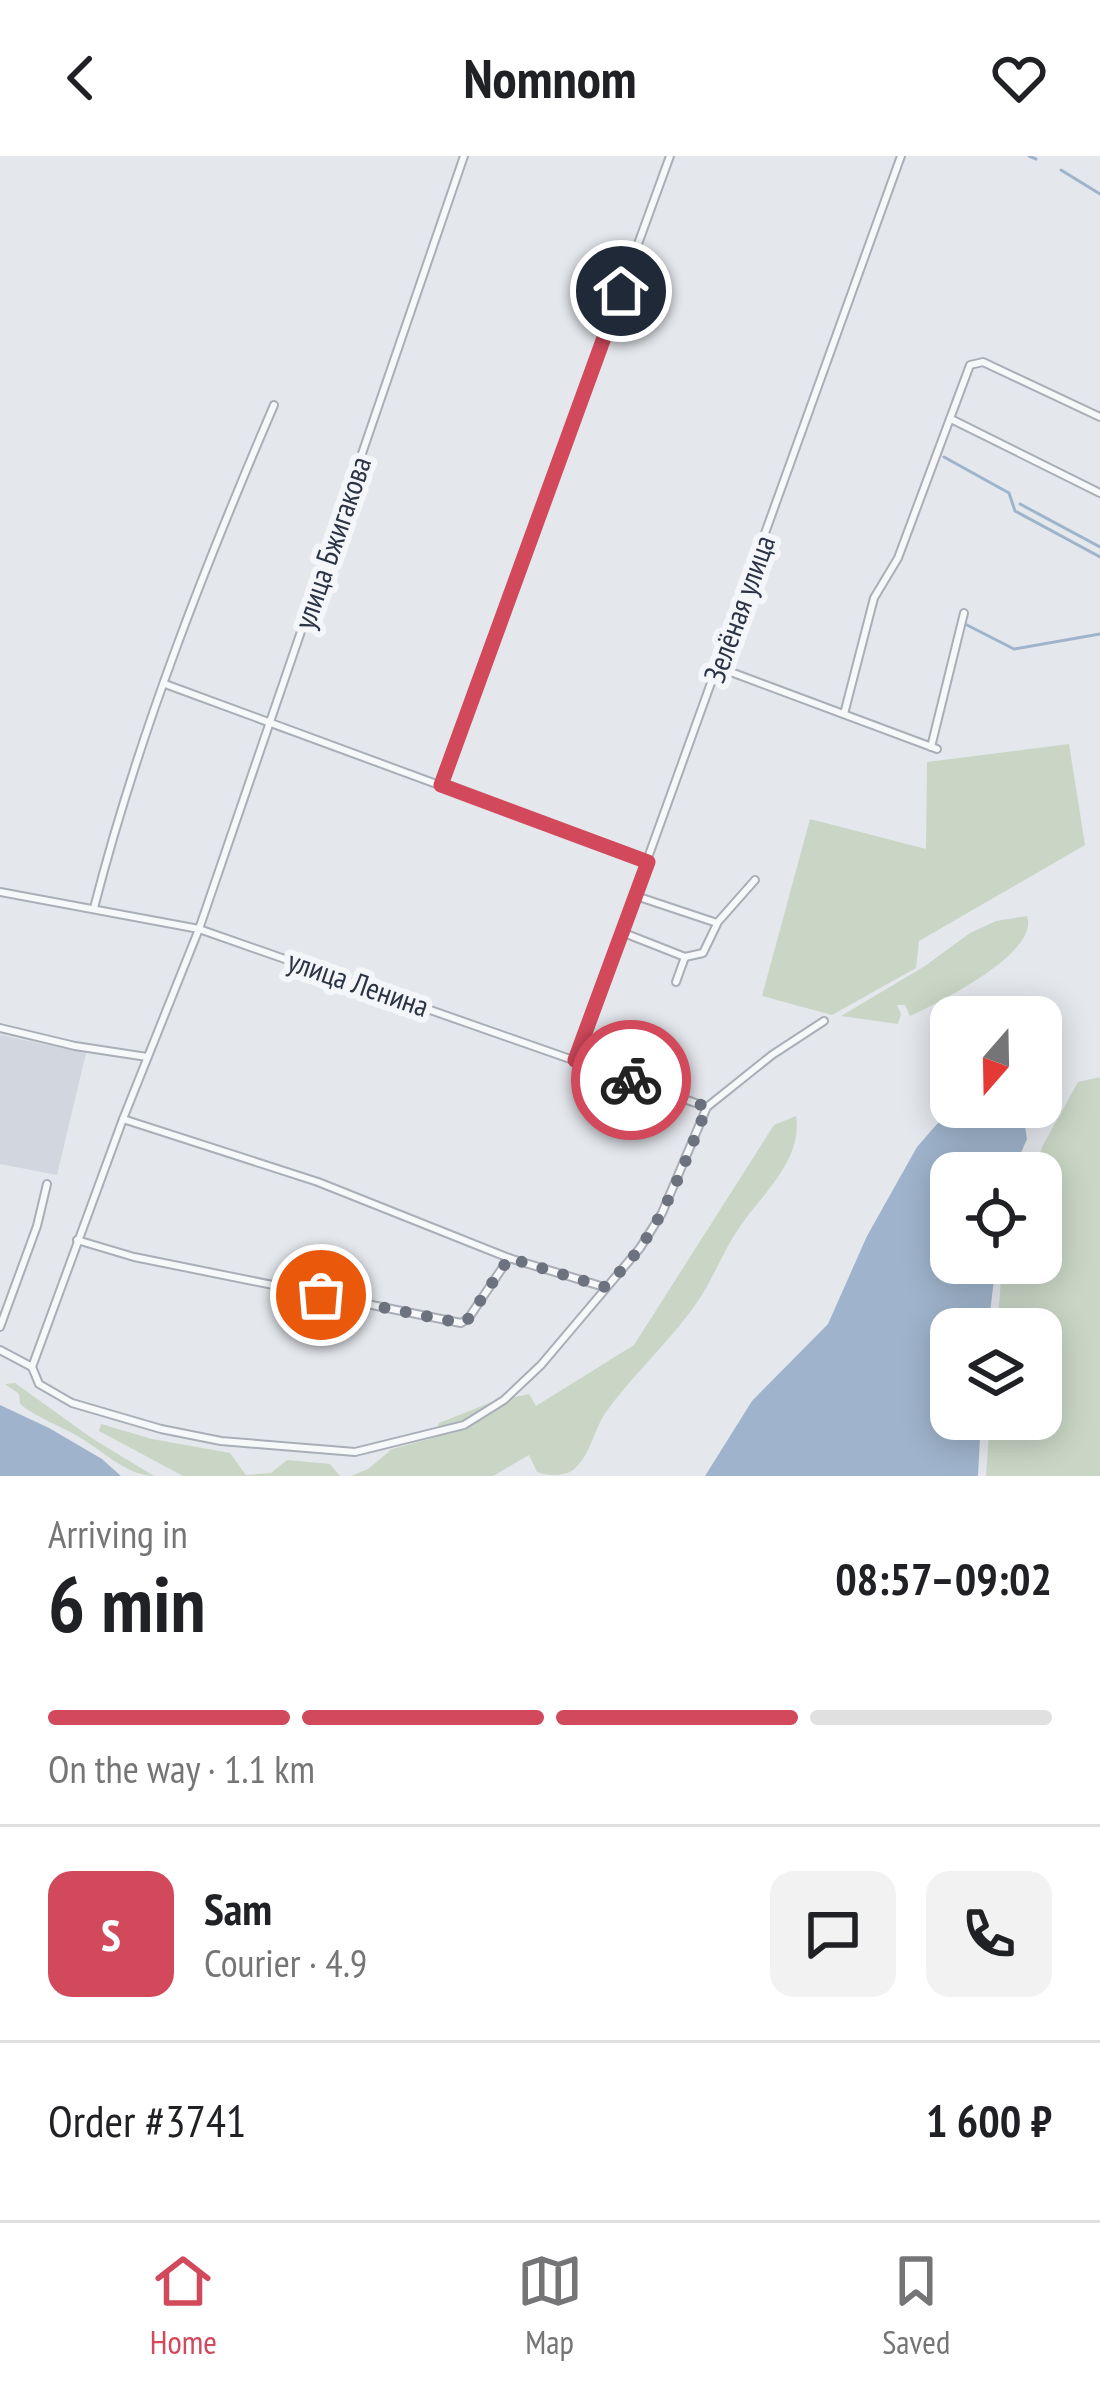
<!DOCTYPE html>
<html lang="en">
<head>
<meta charset="utf-8">
<style>
  :root { --surface:#fff; --page:#f2f2f2; --text:#202124; --muted:#757577; --line:#e0e0e0; --accent:#d1495b }
  body { margin:0; font-family:"PT Sans Narrow",sans-serif; background:var(--page); color:var(--text); height:100vh; display:flex; flex-direction:column; font-size:45px; white-space:nowrap }
  * { box-sizing:border-box; margin:0 }
  p { font-size:39px; color:var(--muted) }
  .icon { flex:none; width:66px; height:66px; fill:none; stroke:currentColor; stroke-width:2; stroke-linecap:round; stroke-linejoin:round }
  .map { position:relative; height:1320px; overflow:hidden }
  .panel { display:flex; flex-direction:column; background:var(--surface); flex:1 }
  .panel>* { flex:none }
  .needle { width:78px; rotate:200deg }
  .controls { position:absolute; left:930px; top:840px; display:grid; gap:24px }
  .controls a { display:grid; place-items:center; width:132px; height:132px; border-radius:24px; background:var(--surface); box-shadow:0 6px 30px #0003; font-size:60px }
  .pin { position:absolute; display:grid; place-items:center; width:102px; height:102px; color:#fff; margin:-51px; border:6px solid #fff; border-radius:50%; box-shadow:0 3px 12px #0007 }
  .courier { position:absolute; display:grid; place-items:center; width:120px; height:120px; margin:-60px; border:9px solid #d1495b; border-radius:50%; background:#fff; color:#222; box-shadow:0 3px 15px #0007 }
  .summary em { font-style:normal; font-weight:700 }
  .summary div { display:flex; flex-direction:column-reverse }
  .summary { display:flex; align-items:center; justify-content:space-between; height:204px; padding:0 48px }
  h1 { font-size:78px; font-weight:700; line-height:90px }
  .bar { display:grid; grid-template-columns:repeat(4,1fr); gap:18px 12px; align-content:center; height:144px; padding:0 48px }
  .bar i { height:15px; border-radius:9px; background:var(--line) }
  .bar .current { background:var(--accent) }
  .bar p { grid-column:span 4 }
  .line { display:flex; align-items:center; gap:30px; padding:0 48px; border-top:3px solid var(--line) }
  .line div { flex:1 }
  .round { display:grid; place-items:center; flex:none; width:126px; height:126px; border-radius:24px; background:var(--page) }
  header { display:flex; justify-content:space-between; align-items:center; height:156px; padding:0 48px; background:var(--surface); font-size:54px; font-weight:700 }
  .menu { display:flex; justify-content:space-around; align-items:center; height:168px; border-top:3px solid var(--line); background:var(--surface); font-size:33px; color:var(--muted) }
  .menu a { display:grid; justify-items:center; gap:6px }
  .menu .current { color:var(--accent) }
  .map>svg:first-child { display:block }
  .built { fill:#d2d6de }
  .green { fill:#c9d6c5 }
  .water { fill:#9fb4cc }
  .lines { fill:none; stroke-linecap:round; stroke-linejoin:round }
  .stream { stroke:#9fb4cc; stroke-width:3 }
  .minor-casing { stroke:#a9aeb7; stroke-width:10 }
  .minor { stroke:#f7f8fa; stroke-width:6 }
  .done { stroke:#6c737f; stroke-width:12; stroke-dasharray:0 21.6 }
  .route { stroke:#d1495b; stroke-width:15 }
  .labels { text-anchor:middle; stroke-width:12; stroke-linejoin:round; paint-order:stroke }
  .street-label { font-size:30px; fill:#2b3445; stroke:#f4f6f9 }
</style>
</head>
<body>
<header><svg class="icon" aria-label="back" viewBox="0 0 24 24"><path d="M15 5l-7 7 7 7"/></svg>Nomnom<svg class="icon" aria-label="heart" viewBox="0 0 24 24"><path d="M12 20l-8-8c-3-5 5-10 8-4 3-6 11-1 8 4z"/></svg></header>
<div class="map">
<svg width="1100" height="1320" viewBox="0 0 1100 1320">
  <rect width="100%" height="100%" fill="#e4e7ec"/>
  <path class="built" d="M0,879L86,897L57,1019L0,1008Z"/>
  <g class="green">
    <path d="M1069,588L1085,689L919,785L916,812L832,859L762,840L810,663L926,693L927,606Z"/>
    <path d="M1027,760C1040,797 940,846 910,860L905,849H897L901,858L898,868L841,860L925,810L970,777L996,765Z"/>
    <path d="M1100,921V1320H986L990,1263H1041V1173H997L1002,1112L1003,1107H1041V1017H1034L1042,991L1078,926Z"/>
    <path d="M796,960C803,1004 762,1038 739,1072C725,1092 716,1116 703,1137C677,1179 638,1213 609,1252C593,1272 592,1299 572,1315C562,1320 548,1320 537,1316L529,1299L493,1320H351L368,1313L392,1293L433,1282L439,1267L492,1246L529,1238L536,1250L634,1189L774,969Z"/>
    <path d="M15,1227L93,1283L154,1320C127,1320 102,1294 79,1281C60,1269 38,1263 20,1248L19,1238L5,1228Z"/>
    <path d="M101,1268L152,1283L230,1297L246,1319L271,1317L287,1304L330,1308L340,1320H183L99,1275Z"/>
  </g>
  <g class="water">
    <path d="M966,951H1022L1027,983L1012,1017H951V1107H996L988,1173H951V1263H981L978,1320H705L752,1245L828,1168L867,1080L917,991L937,968Z"/>
    <path d="M0,1249L49,1272L102,1303L121,1320H0Z"/>
  </g>
  <g class="lines">
    <g class="stream">
      <path d="M1029,0L1036,3"/>
      <path d="M1061,14L1100,38"/>
      <path d="M944,301L1009,337L1015,355L1100,401"/>
      <path d="M1020,348L1100,391"/>
      <path d="M965,468L1014,493L1100,478"/>
    </g>
    <defs>
      <g id="minor">
        <path d="M951,263L1100,337"/>
        <path d="M720,512L937,593"/>
        <path d="M165,528L648,706"/>
        <path d="M844,558L874,442L898,402L970,209L983,206L1100,261"/>
        <path d="M931,591L964,457"/>
        <path d="M441,629L670,0"/>
        <path d="M0,736L199,773L707,951"/>
        <path d="M636,740L717,767L755,724"/>
        <path d="M94,752C138,580 204,412 274,249"/>
        <path d="M624,777L685,801L676,826"/>
        <path d="M685,801L703,797L717,768"/>
        <path d="M0,872L75,890L147,901"/>
        <path d="M575,904L901,0"/>
        <path d="M123,963L318,1026L509,1102L604,1131"/>
        <path d="M77,1084L134,1101L461,1167L468,1163L509,1102"/>
        <path d="M0,1171L37,1070L47,1028"/>
        <path d="M0,1194L32,1211"/>
        <path d="M32,1211L123,963L199,773L464,0"/>
        <path d="M32,1211L39,1228L72,1247L161,1273L221,1285L355,1296L464,1269L504,1244L541,1209L640,1092L662,1057L707,951L772,899L824,865"/>
      </g>
    </defs>
    <use href="#minor" class="minor-casing"/>
    <use href="#minor" class="minor"/>
  </g>
  <g class="lines">
    <path class="done" d="M321,1139L461,1167L468,1163L509,1102L604,1131C658,1085 682,1014 707,951L631,924"/>
    <path class="route" d="M621,135L441,629L648,706L575,904L631,924"/>
  </g>
  <g class="labels">
    <g class="street-label">
      <text transform="translate(333 387) rotate(-71)" y="10">улица Бжигакова</text>
      <text transform="translate(740 453) rotate(-70)" y="10">Зелёная улица</text>
      <text transform="translate(358 828) rotate(19)" y="10">улица Ленина</text>
    </g>
  </g>
</svg>
<div class="controls">
<a><svg class="needle" viewBox="-14 -14 28 28"><path d="M0-13l5 13h-10z" fill="#e53935"/><path d="M0 13l5-13h-10z" fill="#757577"/></svg></a>
<a><svg class="icon" aria-label="locate" viewBox="0 0 24 24"><circle cx="12" cy="12" r="6"/><path d="M12 2v4M12 18v4M2 12h4M18 12h4"/></svg></a>
<a><svg class="icon" aria-label="layers" viewBox="0 0 24 24"><path d="M12 4l9 5-9 5-9-5zM3 14l9 5 9-5"/></svg></a>
</div>
<div class="pin" style="left:321px;top:1139px;background:#ea580c"><svg class="icon" aria-label="bag" viewBox="0 0 24 24"><path d="M5 8h14l-1 12H6zM9 8a3 3 0 0 1 6 0"/></svg></div>
<div class="pin" style="left:621px;top:135px;background:#1f2937"><svg class="icon" aria-label="home" viewBox="0 0 24 24"><path d="M3 11l9-7 9 7M6 9v11h12V9"/></svg></div>
<div class="courier" style="left:631px;top:924px"><svg class="icon" aria-label="bike" viewBox="0 0 24 24"><circle cx="6" cy="16" r="4"/><circle cx="18" cy="16" r="4"/><path d="M6 16l4-8h5l3 8M10 8l3 8H6M13 5h3"/></svg></div>
</div>
<section class="panel">
<div class="summary"><div><h1>6 min</h1><p>Arriving in</p></div><em>08:57–09:02</em></div>
<div class="bar"><i class="current"></i><i class="current"></i><i class="current"></i><i></i><p>On the way · 1.1 km</p></div>
<div class="line" style="height:216px"><b class="round" style="background:var(--accent);color:#fff">S</b><div><b>Sam</b><p>Courier · 4.9</p></div><a class="round"><svg class="icon" aria-label="chat" viewBox="0 0 24 24"><path d="M4 5h16v11H9l-5 4z"/></svg></a><a class="round"><svg class="icon" aria-label="phone" viewBox="0 0 24 24"><path d="M5 4h4l2 5-3 2q2 4 5 5l2-3 5 2v4C11 20 4 13 5 4z"/></svg></a></div>
<div class="line" style="height:156px"><div>Order #3741</div><b>1 600 ₽</b></div>
</section>
<nav class="menu">
<a class="current"><svg class="icon" aria-label="home" viewBox="0 0 24 24"><path d="M3 11l9-7 9 7M6 9v11h12V9"/></svg>Home</a>
<a><svg class="icon" aria-label="map" viewBox="0 0 24 24"><path d="M3 6l6-2 6 2 6-2v14l-6 2-6-2-6 2zM9 4v14M15 6v14"/></svg>Map</a>
<a><svg class="icon" aria-label="saved" viewBox="0 0 24 24"><path d="M7 4h10v16l-5-4-5 4z"/></svg>Saved</a>
</nav>
</body>
</html>
